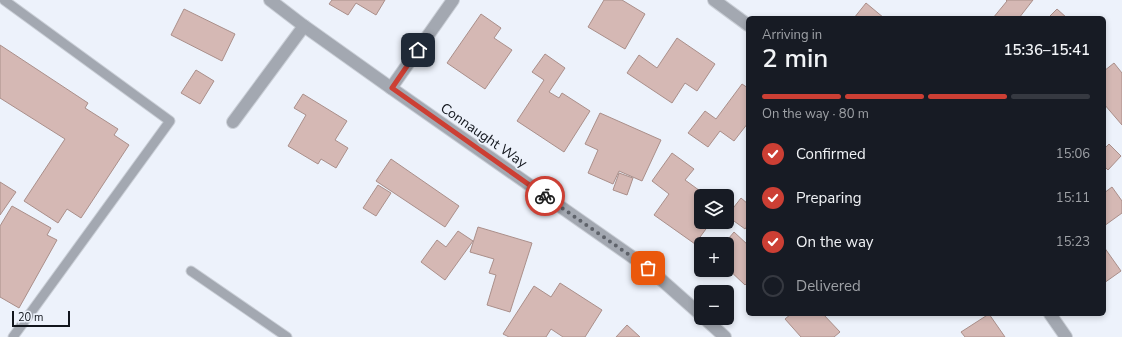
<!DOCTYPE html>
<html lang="en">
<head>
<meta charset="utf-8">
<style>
  :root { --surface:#171b24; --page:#242831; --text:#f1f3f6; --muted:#9ea1a6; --line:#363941; --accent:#cc3f34 }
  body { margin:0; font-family:"Nunito Sans",sans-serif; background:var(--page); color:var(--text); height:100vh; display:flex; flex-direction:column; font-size:15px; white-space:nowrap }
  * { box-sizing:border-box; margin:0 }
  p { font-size:13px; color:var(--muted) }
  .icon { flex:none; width:22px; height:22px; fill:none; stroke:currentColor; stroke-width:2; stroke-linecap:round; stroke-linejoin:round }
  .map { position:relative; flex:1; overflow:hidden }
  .drawer { position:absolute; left:746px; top:16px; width:360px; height:300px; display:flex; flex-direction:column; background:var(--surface); border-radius:6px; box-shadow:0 2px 6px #0003 }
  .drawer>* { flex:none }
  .fabs { position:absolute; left:694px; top:189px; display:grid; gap:8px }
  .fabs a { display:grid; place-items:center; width:40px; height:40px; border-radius:6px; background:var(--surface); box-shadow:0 2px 6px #0003; font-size:20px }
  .scale { position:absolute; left:12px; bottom:10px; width:58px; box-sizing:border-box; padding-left:4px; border:2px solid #12161d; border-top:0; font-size:11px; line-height:14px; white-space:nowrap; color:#12161d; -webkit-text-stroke:3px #edf2fb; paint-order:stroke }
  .pin { position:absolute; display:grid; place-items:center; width:34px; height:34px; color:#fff; margin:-17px; border-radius:8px; box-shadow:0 2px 6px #0006 }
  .courier { position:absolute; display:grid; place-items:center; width:40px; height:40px; margin:-20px; border:3px solid #cc3f34; border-radius:50%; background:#fff; color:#222; box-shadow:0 1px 5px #0007 }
  .headline em { font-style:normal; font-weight:600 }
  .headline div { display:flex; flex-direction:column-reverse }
  .headline { display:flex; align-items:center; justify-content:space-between; height:68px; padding:0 16px }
  h1 { font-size:26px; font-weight:600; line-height:30px }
  .bar { display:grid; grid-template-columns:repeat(4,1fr); gap:6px 4px; align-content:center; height:48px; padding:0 16px }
  .bar i { height:5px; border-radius:3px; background:var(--line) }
  .bar .current { background:var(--accent) }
  .bar p { grid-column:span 4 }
  ol { padding:0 16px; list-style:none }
  li { display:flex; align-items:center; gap:12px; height:44px }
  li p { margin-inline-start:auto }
  li .icon { padding:4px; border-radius:50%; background:var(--accent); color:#fff; stroke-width:4 }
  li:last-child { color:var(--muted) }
  li i { width:22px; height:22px; border:2px solid var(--line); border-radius:50% }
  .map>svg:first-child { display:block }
  .building { fill:#d5b8b4; stroke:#aa8f8a }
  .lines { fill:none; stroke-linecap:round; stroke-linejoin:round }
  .service-casing { stroke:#cacfd7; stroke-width:11 }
  .minor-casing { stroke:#cacfd7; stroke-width:14 }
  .service { stroke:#a3a8b1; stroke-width:9 }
  .minor { stroke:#a3a8b1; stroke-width:12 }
  .done { stroke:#5f636b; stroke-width:4; stroke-dasharray:0 7.2 }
  .route { stroke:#cc3f34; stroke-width:5 }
  .labels { text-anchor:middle; stroke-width:3.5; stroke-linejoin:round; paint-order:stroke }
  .street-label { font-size:14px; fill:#12161d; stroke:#edf2fb }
</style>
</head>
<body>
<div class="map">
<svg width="1122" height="337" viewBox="0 0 1122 337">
  <rect width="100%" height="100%" fill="#edf2fb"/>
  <g class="building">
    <path d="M332,0H385L376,15L356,3L348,15L329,4Z"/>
    <path d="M604,0H622L645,14L625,49L588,27Z"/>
    <path d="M1006,0H1033L1019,18H993L1007,1Z"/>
    <path d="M866,3L884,18H854Z"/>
    <path d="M184,9L235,34L222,61L171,35Z"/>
    <path d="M1057,9L1067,18H1048Z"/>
    <path d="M481,14L501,28L494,38L512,50L485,89L447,63Z"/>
    <path d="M677,38L715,64L697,91L685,83L672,103L627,73L639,55L657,68Z"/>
    <path d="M0,45L88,103L85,108L118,129L114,135L129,145L81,218L67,209L58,223L24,201L65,139L0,98Z"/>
    <path d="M545,54L565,68L549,92L559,98L562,93L590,111L564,152L517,121L544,80L532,72Z"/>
    <path d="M1114,63L1122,73V125L1104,104V71Z"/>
    <path d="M196,70L214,81L200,104L181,93Z"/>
    <path d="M742,84L748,88V123L734,141L720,131L708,147L688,133L705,111L716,119Z"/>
    <path d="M303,94L347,121L335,140L348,148L336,168L321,159L318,164L288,146L306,115L294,108Z"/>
    <path d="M600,113L661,140L642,181L619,171L613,184L588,173L598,150L585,144Z"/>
    <path d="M1109,144L1121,156L1108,170L1104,166V149Z"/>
    <path d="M672,153L694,169L685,180L707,196H701V222H711L695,244L654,215L669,194L652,181Z"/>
    <path d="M391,159L459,206L445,227L376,181Z"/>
    <path d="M619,173L633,178L627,195L613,190Z"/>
    <path d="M0,182L16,192L0,215Z"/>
    <path d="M378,185L391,193L376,216L363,208Z"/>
    <path d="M1112,187L1122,201V213L1104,226V193Z"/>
    <path d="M741,198L748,204V225L745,229L727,216Z"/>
    <path d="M12,206L51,228L47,235L57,240L19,308L0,297V226Z"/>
    <path d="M478,227L532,243L510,312L487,305L496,275L489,273L494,259L470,252Z"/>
    <path d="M458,231L473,241L445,280L421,262L437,240L446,247Z"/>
    <path d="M734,232L748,245V282L745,285L727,268V244H724Z"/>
    <path d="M1104,247L1121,271L1104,283Z"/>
    <path d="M560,283L602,310L585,337H563L551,329L546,337H509L503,334L534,286L551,297Z"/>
    <path d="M791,314H823L840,332L834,337H801L785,319Z"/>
    <path d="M989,314L1005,337H965L961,332Z"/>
    <path d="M627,325L640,337H616Z"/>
  </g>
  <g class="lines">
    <defs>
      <g id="service">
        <path d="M4,0L170,121L13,337"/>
        <path d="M191,271L287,337"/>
      </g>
      <g id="minor">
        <path d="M270,0L304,26L391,88L648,268L701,315"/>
        <path d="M714,0L748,25"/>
        <path d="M391,88L453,0"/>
        <path d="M233,122L304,26"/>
        <path d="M1050,314L1066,337"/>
        <path d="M704,318L725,337"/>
      </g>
    </defs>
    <use href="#service" class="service-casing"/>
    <use href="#minor" class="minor-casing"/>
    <use href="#service" class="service"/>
    <use href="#minor" class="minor"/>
  </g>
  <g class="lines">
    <path class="done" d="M545,196L648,268"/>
    <path class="route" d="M418,50L392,88L545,196"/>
  </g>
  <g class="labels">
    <g class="street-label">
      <text transform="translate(484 135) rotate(35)" y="5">Connaught Way</text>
    </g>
  </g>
</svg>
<div class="fabs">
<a><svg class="icon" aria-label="layers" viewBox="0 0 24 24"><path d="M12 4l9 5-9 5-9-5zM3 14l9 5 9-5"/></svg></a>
<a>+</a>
<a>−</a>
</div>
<div class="scale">20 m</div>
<div class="pin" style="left:648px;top:268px;background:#ea580c"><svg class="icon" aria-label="bag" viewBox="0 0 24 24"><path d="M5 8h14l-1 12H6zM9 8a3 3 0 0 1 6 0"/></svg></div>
<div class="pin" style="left:418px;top:50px;background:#1f2937"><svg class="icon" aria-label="home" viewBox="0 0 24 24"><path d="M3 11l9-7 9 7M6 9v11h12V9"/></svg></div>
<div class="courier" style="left:545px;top:196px"><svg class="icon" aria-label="bike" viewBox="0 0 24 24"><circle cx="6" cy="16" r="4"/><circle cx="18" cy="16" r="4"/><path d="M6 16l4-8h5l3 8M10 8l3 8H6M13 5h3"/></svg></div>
<section class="drawer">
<div class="headline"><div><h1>2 min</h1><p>Arriving in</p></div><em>15:36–15:41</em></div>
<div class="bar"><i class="current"></i><i class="current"></i><i class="current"></i><i></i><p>On the way · 80 m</p></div>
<ol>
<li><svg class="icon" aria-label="check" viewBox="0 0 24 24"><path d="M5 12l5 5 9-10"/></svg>Confirmed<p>15:06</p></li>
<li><svg class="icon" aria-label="check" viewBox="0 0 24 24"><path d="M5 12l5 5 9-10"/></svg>Preparing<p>15:11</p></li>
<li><svg class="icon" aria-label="check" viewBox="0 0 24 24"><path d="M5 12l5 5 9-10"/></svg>On the way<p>15:23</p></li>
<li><i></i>Delivered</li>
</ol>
</section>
</div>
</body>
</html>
